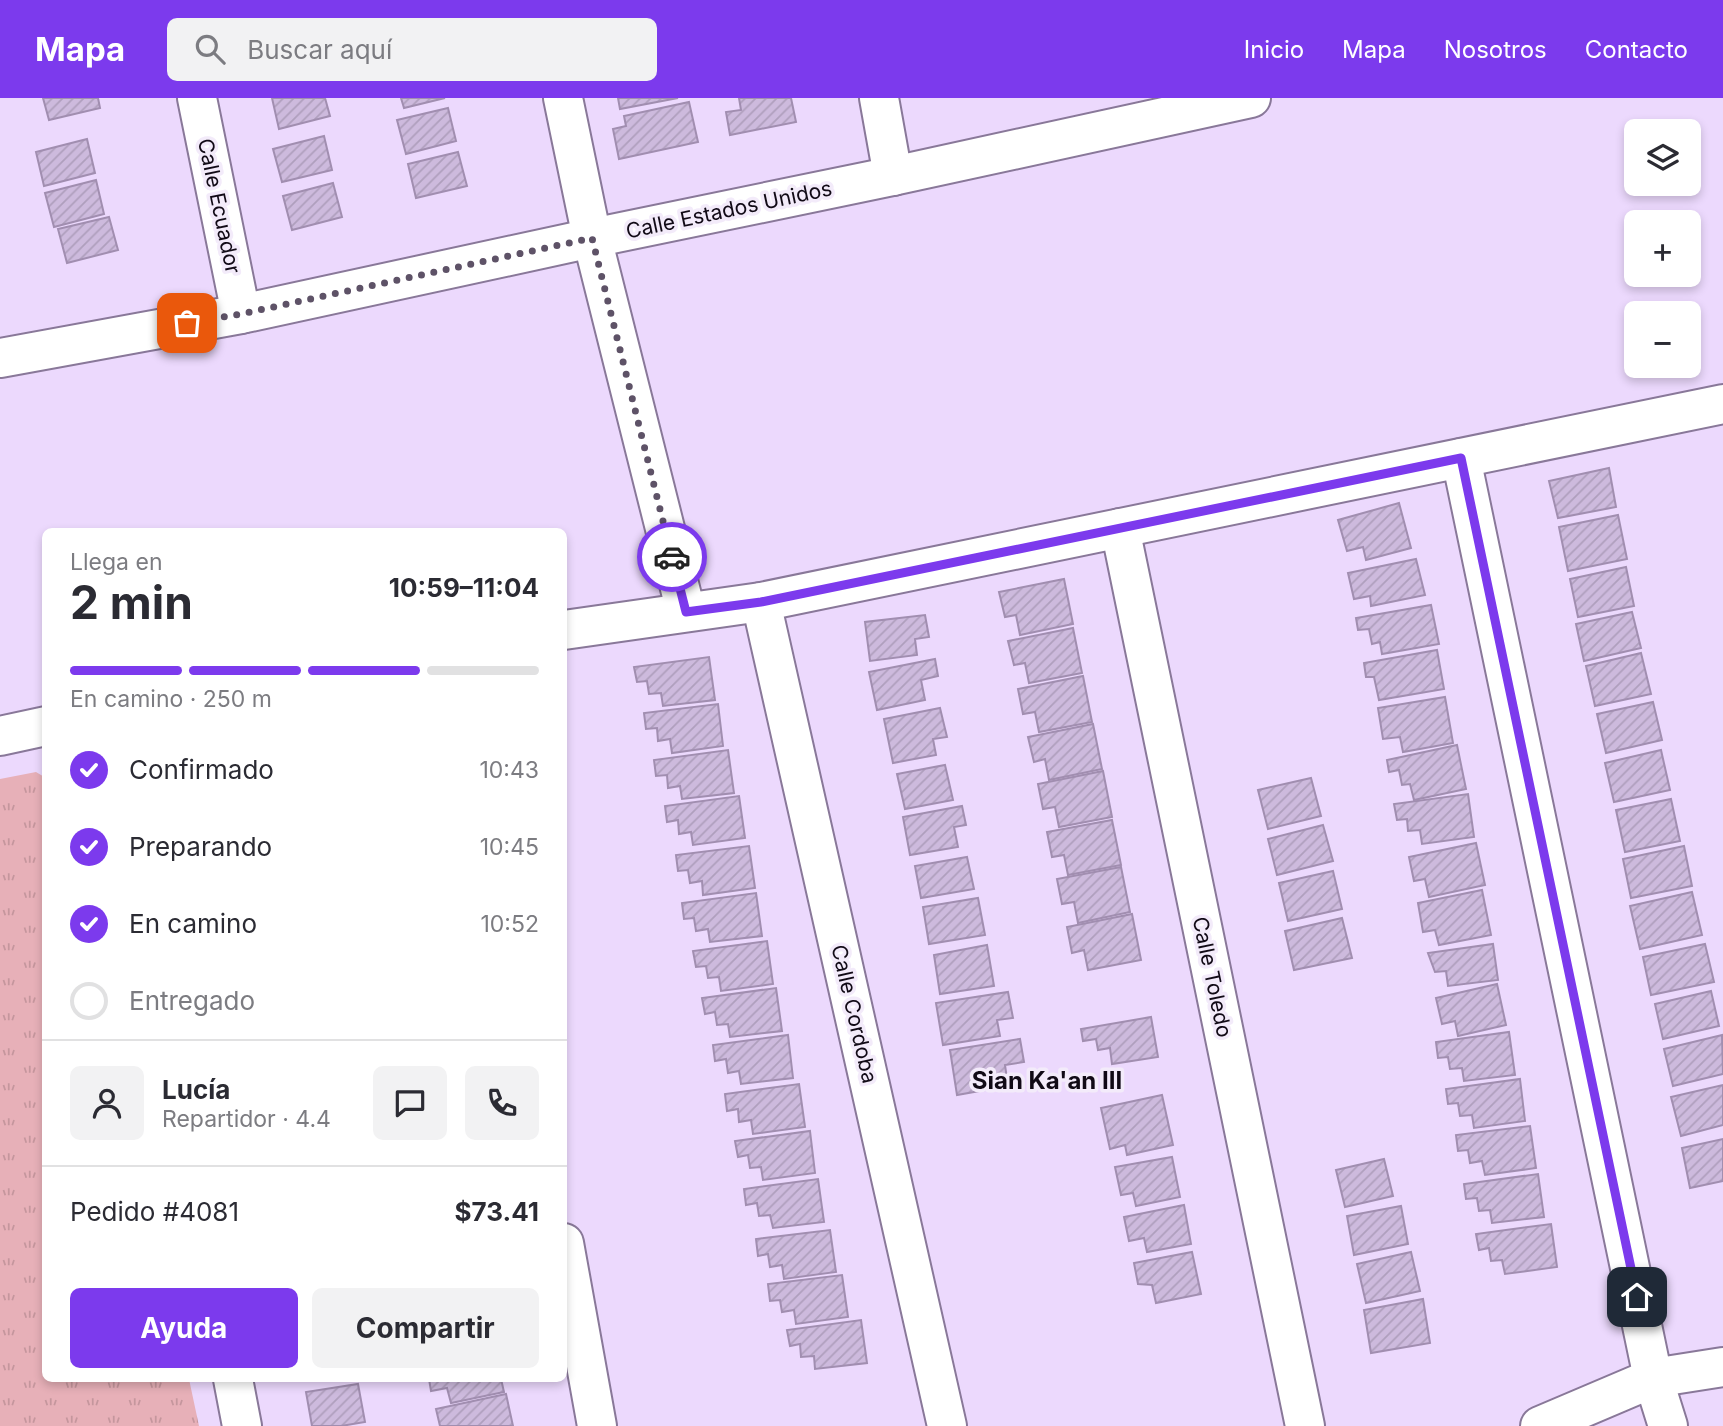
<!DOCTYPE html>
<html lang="es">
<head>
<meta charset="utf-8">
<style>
  :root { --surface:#fff; --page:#f2f2f3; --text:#2b2b33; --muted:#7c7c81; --line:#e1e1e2; --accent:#7c3aed }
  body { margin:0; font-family:Inter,sans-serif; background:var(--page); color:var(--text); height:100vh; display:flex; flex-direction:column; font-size:26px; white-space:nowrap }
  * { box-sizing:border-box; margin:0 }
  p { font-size:23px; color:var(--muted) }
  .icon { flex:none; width:38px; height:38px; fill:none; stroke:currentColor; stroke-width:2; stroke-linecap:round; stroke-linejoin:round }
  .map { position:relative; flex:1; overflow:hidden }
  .details { position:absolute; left:42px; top:430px; width:525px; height:854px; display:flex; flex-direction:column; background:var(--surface); border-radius:10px; box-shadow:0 4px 10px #0003 }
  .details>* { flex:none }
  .buttons { position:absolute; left:1624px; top:21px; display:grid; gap:14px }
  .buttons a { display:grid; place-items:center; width:77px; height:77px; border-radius:10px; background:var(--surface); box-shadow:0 4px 10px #0003; font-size:35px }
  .pin { position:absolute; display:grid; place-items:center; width:60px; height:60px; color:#fff; margin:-30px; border-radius:14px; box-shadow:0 4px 10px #0006 }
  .courier { position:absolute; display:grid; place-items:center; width:70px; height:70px; margin:-35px; border:5px solid #7c3aed; border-radius:50%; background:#fff; color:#222; box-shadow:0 2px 9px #0007 }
  .headline em { font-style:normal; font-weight:700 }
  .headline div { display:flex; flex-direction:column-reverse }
  .headline { display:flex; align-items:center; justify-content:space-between; height:119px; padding:0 28px }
  h1 { font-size:46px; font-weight:700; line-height:52px }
  .bar { display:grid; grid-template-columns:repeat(4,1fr); gap:10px 7px; align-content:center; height:84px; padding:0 28px }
  .bar i { height:9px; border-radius:5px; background:var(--line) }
  .bar .current { background:var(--accent) }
  .bar p { grid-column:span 4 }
  .line { display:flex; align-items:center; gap:18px; padding:0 28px; border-top:2px solid var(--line) }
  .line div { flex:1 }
  .round { display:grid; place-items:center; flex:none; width:74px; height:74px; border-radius:10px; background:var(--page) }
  ol { padding:0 28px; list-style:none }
  li { display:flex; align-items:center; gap:21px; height:77px }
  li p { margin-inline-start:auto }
  li .icon { padding:7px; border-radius:50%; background:var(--accent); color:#fff; stroke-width:4 }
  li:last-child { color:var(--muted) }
  li i { width:38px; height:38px; border:4px solid var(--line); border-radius:50% }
  .action { display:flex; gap:14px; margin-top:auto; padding:14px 28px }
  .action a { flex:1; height:80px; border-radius:10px; background:var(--accent); color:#fff; font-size:28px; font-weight:700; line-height:80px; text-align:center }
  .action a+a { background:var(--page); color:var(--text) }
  header { display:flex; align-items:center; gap:42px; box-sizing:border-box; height:98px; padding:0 35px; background:var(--accent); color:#fff }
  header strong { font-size:33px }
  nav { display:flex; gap:38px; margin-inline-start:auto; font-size:24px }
  .search { width:490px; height:63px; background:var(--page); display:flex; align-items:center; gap:18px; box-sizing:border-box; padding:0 24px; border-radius:10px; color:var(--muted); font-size:26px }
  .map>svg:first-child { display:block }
  .park { fill:url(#park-tufts) }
  .building { fill:url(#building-hatch); stroke:#a18eb0; stroke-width:2 }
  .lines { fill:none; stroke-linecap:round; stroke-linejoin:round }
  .minor-casing { stroke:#897899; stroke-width:42 }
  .tertiary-casing { stroke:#897899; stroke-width:42 }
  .minor { stroke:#fff; stroke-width:38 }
  .tertiary { stroke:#fff; stroke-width:38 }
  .done { stroke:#5e5267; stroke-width:7; stroke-dasharray:0 12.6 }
  .route { stroke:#7c3aed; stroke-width:9 }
  .labels { text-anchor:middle; stroke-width:7; stroke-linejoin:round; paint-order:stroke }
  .street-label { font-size:21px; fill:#110a16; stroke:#f3ebfa }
  .quarter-label { font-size:24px; font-weight:bold; fill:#110a16; stroke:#f3ebfa }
</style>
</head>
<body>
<header>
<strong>Mapa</strong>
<div class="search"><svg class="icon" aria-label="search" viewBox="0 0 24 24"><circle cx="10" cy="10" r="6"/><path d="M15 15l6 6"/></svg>Buscar aquí</div>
<nav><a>Inicio</a><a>Mapa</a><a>Nosotros</a><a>Contacto</a></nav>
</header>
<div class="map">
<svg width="1723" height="1328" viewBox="0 0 1723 1328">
  <defs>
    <pattern id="park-tufts" width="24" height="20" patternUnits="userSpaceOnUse" patternTransform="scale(1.75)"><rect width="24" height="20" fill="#e7b0b8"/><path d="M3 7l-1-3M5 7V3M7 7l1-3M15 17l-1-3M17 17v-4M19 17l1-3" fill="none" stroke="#c5969d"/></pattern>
    <pattern id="building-hatch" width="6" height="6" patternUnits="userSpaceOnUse" patternTransform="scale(1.75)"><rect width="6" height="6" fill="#cdbadd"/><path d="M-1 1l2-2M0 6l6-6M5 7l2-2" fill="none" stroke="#af9fbd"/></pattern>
  </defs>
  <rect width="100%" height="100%" fill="#ecd9fd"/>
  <path class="park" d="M36,674L46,680V1281H189L199,1328H0V681Z"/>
  <g class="building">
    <path d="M43,0H98L100,10L49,22Z"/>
    <path d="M272,0H325L330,18L279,31Z"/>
    <path d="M401,0H445L404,10Z"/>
    <path d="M618,0H678L620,11Z"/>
    <path d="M739,0H791L796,24L730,37L726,14L741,12Z"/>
    <path d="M689,4L698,44L619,61L613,31L626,28L624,18Z"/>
    <path d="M448,10L456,43L406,56L397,22Z"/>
    <path d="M324,38L332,72L282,84L273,51Z"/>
    <path d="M87,41L95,75L44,88L36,54Z"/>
    <path d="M458,54L467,88L416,100L408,66Z"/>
    <path d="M96,82L104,116L54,129L45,95Z"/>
    <path d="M333,85L342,119L292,132L283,98Z"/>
    <path d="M109,119L118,152L67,165L58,131Z"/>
    <path d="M1609,370L1616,409L1558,420L1549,383Z"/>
    <path d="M1399,405L1411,450L1366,462L1363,449L1347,453L1338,422Z"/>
    <path d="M1618,417L1627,461L1568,473L1559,429Z"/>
    <path d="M1416,461L1425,497L1371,508L1370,498L1354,501L1348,475Z"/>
    <path d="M1626,469L1634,508L1578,519L1570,481Z"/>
    <path d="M1064,481L1073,526L1020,537L1016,517L1005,519L999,494Z"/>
    <path d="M1431,507L1439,546L1382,556L1380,544L1372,546L1369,531L1358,532L1356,520Z"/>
    <path d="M1632,514L1641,550L1584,563L1576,526Z"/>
    <path d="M925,517L929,539L915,541L917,557L870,563L865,524Z"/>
    <path d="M1073,530L1082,575L1029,585L1025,565L1014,567L1008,543Z"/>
    <path d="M1437,552L1444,591L1379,602L1374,579H1366L1364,565Z"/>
    <path d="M1641,555L1651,596L1595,608L1586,568Z"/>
    <path d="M709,559L715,602L663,608L661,595L649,596L647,583L637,584L634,569Z"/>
    <path d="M935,561L938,578L921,582L925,602L877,612L869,574Z"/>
    <path d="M1083,578L1092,624L1039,634L1035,614L1023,616L1018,591Z"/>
    <path d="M1445,599L1453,645L1403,654L1400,639L1383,641L1378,610Z"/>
    <path d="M1653,604L1662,642L1606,655L1597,616Z"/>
    <path d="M718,606L723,648L672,655L670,641L658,643L657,630L646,631L644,615Z"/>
    <path d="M940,610L947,639L933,641L936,657L893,665L884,621Z"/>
    <path d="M1093,626L1102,671L1049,682L1045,661L1034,664L1028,639Z"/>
    <path d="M1457,647L1466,691L1414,702L1410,686L1402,687L1399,672L1389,674L1387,662Z"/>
    <path d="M728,652L734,695L682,701L680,688L668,690L667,677L656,678L654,662Z"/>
    <path d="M1661,652L1670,692L1614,704L1605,665Z"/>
    <path d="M945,667L953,702L905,711L897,676Z"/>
    <path d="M1103,673L1112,719L1059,729L1055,709L1043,711L1038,686Z"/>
    <path d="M1311,680L1321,718L1268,731L1258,692Z"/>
    <path d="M1468,696L1474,739L1422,746L1420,732L1408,733L1407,721L1397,722L1394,706Z"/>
    <path d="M739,698L745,740L693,747L691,734L679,736L678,722L667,724L665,708Z"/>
    <path d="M1671,701L1680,743L1625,754L1616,712Z"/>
    <path d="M962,708L966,727L954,729L958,749L910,757L903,719Z"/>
    <path d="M1112,722L1121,767L1068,777L1064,757L1052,759L1047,734Z"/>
    <path d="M1323,727L1333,763L1277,777L1268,741Z"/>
    <path d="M1476,745L1485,787L1429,799L1425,781L1414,783L1409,759Z"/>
    <path d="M749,748L755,790L703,797L702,783L690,785L688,772L678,773L676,757Z"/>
    <path d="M1684,748L1692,788L1631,800L1623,761Z"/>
    <path d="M967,759L974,791L921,800L915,768Z"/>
    <path d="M1121,769L1130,814L1078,825L1074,804L1062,806L1057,781Z"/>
    <path d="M1333,773L1342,811L1288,823L1279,785Z"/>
    <path d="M1482,792L1491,837L1439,847L1435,832L1423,834L1418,805Z"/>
    <path d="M1692,794L1702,837L1640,851L1630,808Z"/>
    <path d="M756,795L762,838L710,844L708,831L696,833L694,820L684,821L682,805Z"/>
    <path d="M978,800L985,837L929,846L923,809Z"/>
    <path d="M1132,816L1141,862L1088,872L1084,852L1072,855L1067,829Z"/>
    <path d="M1342,820L1352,860L1294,872L1285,833Z"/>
    <path d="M767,843L773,886L721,893L719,879L708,880L706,868L696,869L693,853Z"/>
    <path d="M1493,846L1498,882L1448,888L1446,873L1435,874L1428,855Z"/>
    <path d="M1705,846L1714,884L1651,897L1643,859Z"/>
    <path d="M987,847L994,888L940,896L934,857Z"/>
    <path d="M1497,886L1506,927L1458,938L1455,923L1442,926L1436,900Z"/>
    <path d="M776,890L782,933L730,939L728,926L717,927L715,914L705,916L702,900Z"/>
    <path d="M1711,893L1719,928L1663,941L1655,906Z"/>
    <path d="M1008,894L1013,920L997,922L1000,938L943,947L936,905Z"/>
    <path d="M1151,919L1158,959L1112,966L1110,950L1098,952L1096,941L1083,943L1081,931Z"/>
    <path d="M1509,934L1515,977L1464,983L1462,970L1450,971L1448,959L1438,960L1436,944Z"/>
    <path d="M788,937L793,980L741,986L739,973L728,975L726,961L715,963L713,947Z"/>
    <path d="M1722,937L1723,976L1673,988L1664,951Z"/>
    <path d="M1020,941L1024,964L1005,967L1008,988L957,997L950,952Z"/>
    <path d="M1520,981L1525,1023L1474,1030L1472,1017L1460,1018L1458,1005L1448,1006L1446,991Z"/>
    <path d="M799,986L805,1029L753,1036L751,1022L739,1024L738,1011L727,1013L725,996Z"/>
    <path d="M1723,987V1027L1681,1038L1671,999Z"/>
    <path d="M1162,997L1173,1047L1127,1057L1125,1047L1110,1051L1101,1010Z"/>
    <path d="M1530,1028L1536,1070L1485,1077L1482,1063L1470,1065L1468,1052L1458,1053L1456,1037Z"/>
    <path d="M810,1033L815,1075L763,1082L761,1069L750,1070L748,1057L738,1059L735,1043Z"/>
    <path d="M1723,1041V1083L1690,1090L1682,1050Z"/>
    <path d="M1172,1059L1180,1099L1136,1108L1133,1095L1121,1097L1115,1069Z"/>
    <path d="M1384,1061L1393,1098L1345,1109L1336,1072Z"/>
    <path d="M1538,1076L1544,1119L1492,1125L1490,1112L1479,1113L1477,1100L1466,1101L1464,1086Z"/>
    <path d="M818,1081L824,1124L773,1130L770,1117L759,1118L757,1105L746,1107L744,1091Z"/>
    <path d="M1184,1107L1191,1146L1147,1154L1144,1140L1129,1143L1124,1119Z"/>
    <path d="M1401,1108L1408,1146L1354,1157L1347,1118Z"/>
    <path d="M1551,1126L1557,1169L1505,1176L1502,1162L1491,1163L1489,1150L1479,1152L1476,1136Z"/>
    <path d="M830,1132L836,1174L784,1181L782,1167L770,1169L768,1156L758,1158L756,1141Z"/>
    <path d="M1192,1154L1201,1196L1156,1205L1152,1187L1138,1186L1134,1165Z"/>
    <path d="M1411,1154L1420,1193L1366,1205L1357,1166Z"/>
    <path d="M842,1177L848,1219L796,1226L794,1212L782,1214L780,1202L770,1203L768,1186Z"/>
    <path d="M1423,1201L1430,1245L1371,1255L1364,1212Z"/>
    <path d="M861,1222L867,1265L815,1271L814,1258L801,1259L800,1246L790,1248L787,1232Z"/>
    <path d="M429,1281H501L504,1294L451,1305L447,1290L431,1293Z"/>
    <path d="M358,1286L365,1324L341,1328H312L306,1294Z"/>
    <path d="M506,1296L513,1328H440L436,1311Z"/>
  </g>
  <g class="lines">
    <defs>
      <g id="minor">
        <path d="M197,0L241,216"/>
        <path d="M563,0L592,140L686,514"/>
        <path d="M879,0L893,78"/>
        <path d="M0,260L241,216L592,140L893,78L1251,0"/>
        <path d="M1461,360L1653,1280L1668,1328"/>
        <path d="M1120,430L1305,1328"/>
        <path d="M761,504L947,1328"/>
        <path d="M564,532L761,504L1723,306"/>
        <path d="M0,638L46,628"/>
        <path d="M564,1145L597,1328"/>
        <path d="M233,1281L242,1328"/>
      </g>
      <path id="tertiary" d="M1540,1328L1653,1280L1723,1269"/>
    </defs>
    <use href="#minor" class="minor-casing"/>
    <use href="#tertiary" class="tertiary-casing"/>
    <use href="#minor" class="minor"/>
    <use href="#tertiary" class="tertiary"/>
  </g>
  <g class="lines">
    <path class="done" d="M187,225L241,216L592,140L672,459"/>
    <path class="route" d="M672,459L686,514L761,504L1461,360L1637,1199"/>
  </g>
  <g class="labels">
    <g class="street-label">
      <text transform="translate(219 108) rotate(78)" y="7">Calle Ecuador</text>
      <text transform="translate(729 112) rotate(-12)" y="7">Calle Estados Unidos</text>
      <text transform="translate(1212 879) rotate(78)" y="7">Calle Toledo</text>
      <text transform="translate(854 916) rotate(77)" y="7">Calle Cordoba</text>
    </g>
    <g class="quarter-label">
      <text x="1047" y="991">Sian Ka'an III</text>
    </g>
  </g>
</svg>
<div class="buttons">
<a><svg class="icon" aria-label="layers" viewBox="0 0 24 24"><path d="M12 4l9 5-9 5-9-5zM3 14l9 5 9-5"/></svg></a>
<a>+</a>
<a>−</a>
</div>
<div class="pin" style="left:187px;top:225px;background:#ea580c"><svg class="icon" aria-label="bag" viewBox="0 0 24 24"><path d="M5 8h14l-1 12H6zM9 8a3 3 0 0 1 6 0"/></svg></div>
<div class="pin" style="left:1637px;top:1199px;background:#1f2937"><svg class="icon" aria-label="home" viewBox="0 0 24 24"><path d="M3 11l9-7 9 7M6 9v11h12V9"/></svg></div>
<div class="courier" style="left:672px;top:459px"><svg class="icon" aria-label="car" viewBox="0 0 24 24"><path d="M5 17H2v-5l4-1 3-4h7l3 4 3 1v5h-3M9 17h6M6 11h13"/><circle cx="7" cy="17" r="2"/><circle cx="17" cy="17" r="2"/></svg></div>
<section class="details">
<div class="headline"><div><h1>2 min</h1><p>Llega en</p></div><em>10:59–11:04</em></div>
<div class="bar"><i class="current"></i><i class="current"></i><i class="current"></i><i></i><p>En camino · 250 m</p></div>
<ol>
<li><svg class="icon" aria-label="check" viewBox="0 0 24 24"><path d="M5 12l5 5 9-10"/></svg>Confirmado<p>10:43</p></li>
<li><svg class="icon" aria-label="check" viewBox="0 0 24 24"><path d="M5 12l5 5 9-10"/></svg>Preparando<p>10:45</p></li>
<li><svg class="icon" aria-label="check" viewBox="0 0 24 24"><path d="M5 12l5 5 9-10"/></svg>En camino<p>10:52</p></li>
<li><i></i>Entregado</li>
</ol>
<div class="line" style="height:126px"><a class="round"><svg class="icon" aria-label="person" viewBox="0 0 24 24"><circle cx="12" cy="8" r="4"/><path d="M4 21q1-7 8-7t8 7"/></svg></a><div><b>Lucía</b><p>Repartidor · 4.4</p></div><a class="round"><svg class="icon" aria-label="chat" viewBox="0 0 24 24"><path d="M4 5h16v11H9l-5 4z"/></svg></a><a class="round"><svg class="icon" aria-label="phone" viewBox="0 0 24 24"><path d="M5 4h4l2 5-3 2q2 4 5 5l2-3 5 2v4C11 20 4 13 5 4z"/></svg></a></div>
<div class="line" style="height:91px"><div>Pedido #4081</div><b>$73.41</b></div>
<div class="action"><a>Ayuda</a><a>Compartir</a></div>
</section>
</div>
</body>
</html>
